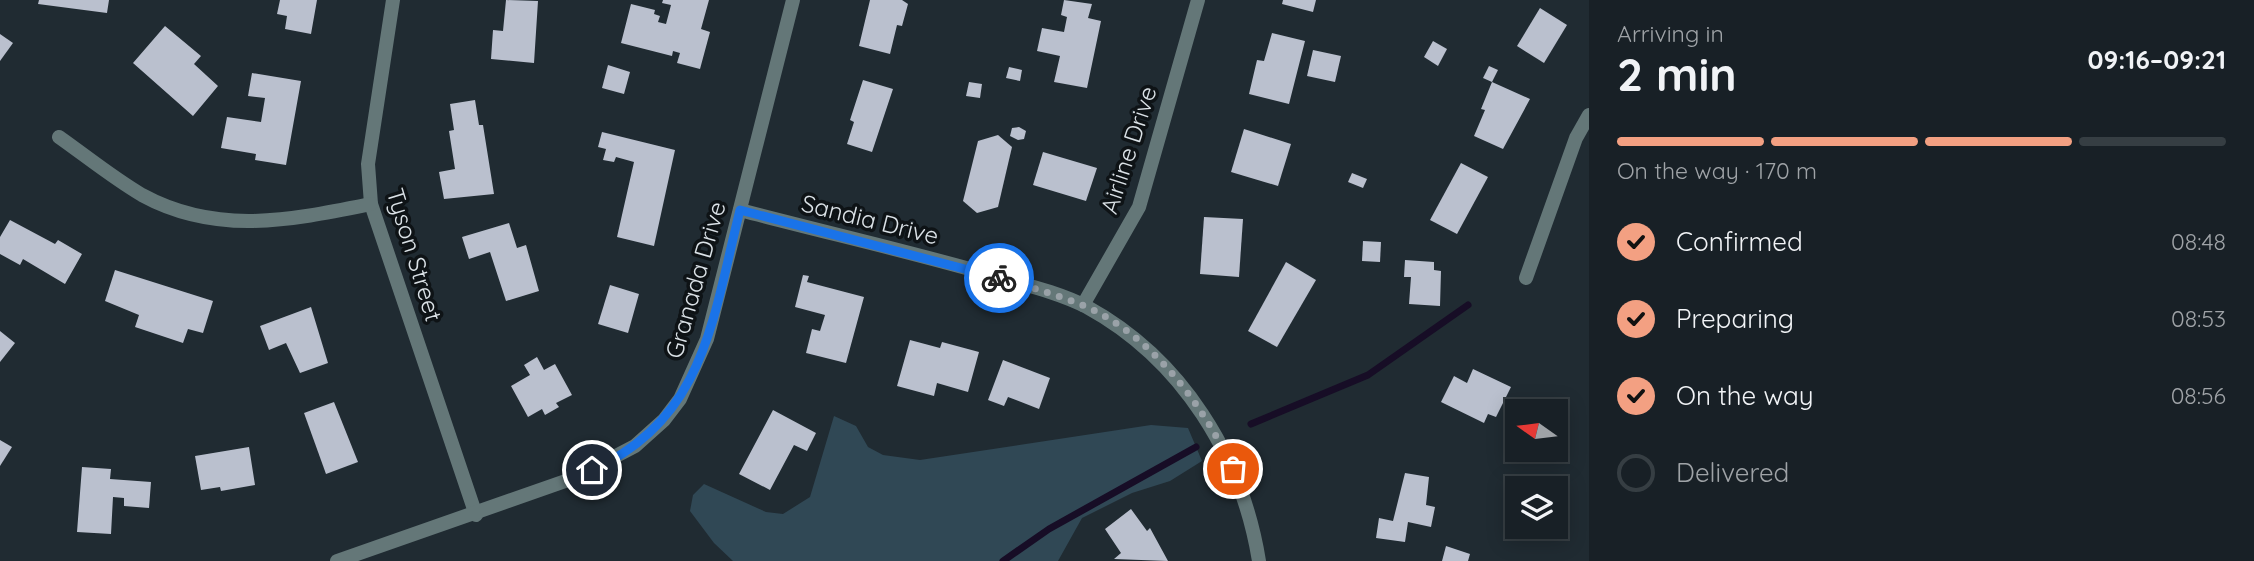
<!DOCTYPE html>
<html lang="en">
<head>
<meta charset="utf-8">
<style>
  :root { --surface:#182026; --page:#252d32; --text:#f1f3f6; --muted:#9fa3a7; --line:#363e43; --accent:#f3a082 }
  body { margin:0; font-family:Quicksand,sans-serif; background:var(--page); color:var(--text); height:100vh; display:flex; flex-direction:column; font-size:26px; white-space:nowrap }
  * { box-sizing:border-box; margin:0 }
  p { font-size:23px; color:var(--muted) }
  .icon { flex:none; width:38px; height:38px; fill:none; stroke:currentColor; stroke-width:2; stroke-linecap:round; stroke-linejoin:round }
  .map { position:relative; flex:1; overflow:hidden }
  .panel { display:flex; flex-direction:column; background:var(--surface); width:665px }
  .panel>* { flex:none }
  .needle { width:46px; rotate:284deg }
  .controls { position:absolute; left:1505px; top:399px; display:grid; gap:14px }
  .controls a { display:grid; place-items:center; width:63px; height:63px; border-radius:0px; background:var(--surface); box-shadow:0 4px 18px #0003,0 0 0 2px var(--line); font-size:35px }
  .pin { position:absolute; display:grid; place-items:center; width:60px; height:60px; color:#fff; margin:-30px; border:4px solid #fff; border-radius:50%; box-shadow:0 2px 7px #0007 }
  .courier { position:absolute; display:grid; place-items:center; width:70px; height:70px; margin:-35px; border:5px solid #1a73e8; border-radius:50%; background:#fff; color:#222; box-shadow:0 2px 9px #0007 }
  .overview em { font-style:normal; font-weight:700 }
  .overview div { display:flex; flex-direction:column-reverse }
  .overview { display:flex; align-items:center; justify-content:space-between; height:119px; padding:0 28px }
  h1 { font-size:46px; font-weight:700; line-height:52px }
  .bar { display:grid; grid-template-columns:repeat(4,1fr); gap:10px 7px; align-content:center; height:84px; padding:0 28px }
  .bar i { height:9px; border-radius:5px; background:var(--line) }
  .bar .on { background:var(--accent) }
  .bar p { grid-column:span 4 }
  ol { padding:0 28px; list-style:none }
  li { display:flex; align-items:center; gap:21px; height:77px }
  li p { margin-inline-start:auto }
  li .icon { padding:7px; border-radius:50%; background:var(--accent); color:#111; stroke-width:4 }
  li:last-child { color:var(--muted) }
  li i { width:38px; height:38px; border:4px solid var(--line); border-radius:50% }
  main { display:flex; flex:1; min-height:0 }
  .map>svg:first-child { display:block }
  .green { fill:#304855 }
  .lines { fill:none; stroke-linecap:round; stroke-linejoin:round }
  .stream { stroke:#170d26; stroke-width:7 }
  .building { fill:#bac0ce }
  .street { stroke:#647778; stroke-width:14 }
  .done { stroke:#9aa2a8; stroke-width:7; stroke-dasharray:0 12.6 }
  .route { stroke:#1a73e8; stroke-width:9 }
  .labels { text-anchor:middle; stroke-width:7; stroke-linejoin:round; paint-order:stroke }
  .street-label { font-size:24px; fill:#dbe2e7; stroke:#0e1316 }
</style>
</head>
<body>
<main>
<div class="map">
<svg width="1589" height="561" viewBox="0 0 1589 561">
  <rect width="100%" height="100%" fill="#202b32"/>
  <path class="green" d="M834,416L856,426L868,447L883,455L920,460L1151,425L1188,428L1202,461L1170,481L1132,493L1082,518L1058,561H733L714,543L690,511L693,495L704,484L766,512L783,514L810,497Z"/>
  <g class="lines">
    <g class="stream">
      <path d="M1251,424L1368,375L1468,305"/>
      <path d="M1003,561L1049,529L1196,447"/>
    </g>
  </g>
  <g class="building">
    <path d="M39,0H109L107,13L38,4Z"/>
    <path d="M280,0H317L311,34L285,29L287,16L277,14Z"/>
    <path d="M506,0L538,1L534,63L491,59L493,30L503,31Z"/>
    <path d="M663,0H709L701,29L710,32L700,69L677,63L680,53L673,51L672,56L621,43L631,4L655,10L654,14L660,16L658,22L666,24L671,5L662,3Z"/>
    <path d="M870,0H902L908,4L902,26L897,25L890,54L859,46Z"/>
    <path d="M1064,0L1092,4L1088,18L1101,21L1087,88L1054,82L1060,56L1037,51L1042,28L1064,32L1067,17L1061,15Z"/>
    <path d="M1283,0H1316L1313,12L1282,4Z"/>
    <path d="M1540,8L1567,25L1544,63L1517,46Z"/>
    <path d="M165,26L201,56L194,64L218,86L193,116L133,63Z"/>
    <path d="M1272,33L1305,41L1289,104L1249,94L1257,60L1264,61Z"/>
    <path d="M0,34L13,43L0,61Z"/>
    <path d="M1433,41L1447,49L1438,66L1424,57Z"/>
    <path d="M1313,50L1341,56L1335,82L1307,76Z"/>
    <path d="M608,65L630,72L624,94L602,88Z"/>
    <path d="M1489,66L1498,70L1492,82L1483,78Z"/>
    <path d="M1009,67L1022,70L1020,81L1006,78Z"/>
    <path d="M252,73L301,81L286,165L255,160L256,154L221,148L227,117L261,122L265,98L248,96Z"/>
    <path d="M863,80L893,89L872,152L847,144L854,122L850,120Z"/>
    <path d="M969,82L982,84L980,98L966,96Z"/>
    <path d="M1492,82L1530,99L1503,149L1474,136L1485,110L1481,109Z"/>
    <path d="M475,100L479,125H483L494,194L444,199L439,172L455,169L449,131L454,130L450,104Z"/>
    <path d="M1019,127L1026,131L1024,139L1018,140L1010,136L1012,128Z"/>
    <path d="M1244,129L1291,144L1278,186L1231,172Z"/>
    <path d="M602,132L675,150L654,246L617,237L634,162L616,157L614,162L603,160L606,149L598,147Z"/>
    <path d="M998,135L1012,147L998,207L977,213L963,201L978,141Z"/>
    <path d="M1043,152L1097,168L1086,201L1033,185Z"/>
    <path d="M1461,163L1488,177L1457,234L1430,220Z"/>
    <path d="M1352,173L1367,179L1363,188L1348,182Z"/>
    <path d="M1204,217L1243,219L1239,277L1200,274Z"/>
    <path d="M10,220L55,244L58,240L82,254L65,284L23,259L20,265L0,254V237Z"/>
    <path d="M509,223L517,248L526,245L539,291L506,301L490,252L469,259L462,237Z"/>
    <path d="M1363,241L1381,242L1380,262L1362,261Z"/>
    <path d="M1405,260L1434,262V270L1441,271L1440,306L1409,304L1411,277H1404Z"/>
    <path d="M1286,262L1316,280L1277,347L1248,331Z"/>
    <path d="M115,270L213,301L203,333L188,329L183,343L135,327L139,315L105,301Z"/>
    <path d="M803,275L809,276L807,282L864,297L846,363L806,353L812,329L820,331L825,315L795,307Z"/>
    <path d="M610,285L639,294L628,333L598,324Z"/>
    <path d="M311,307L328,363L300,373L286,343L269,350L260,326Z"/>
    <path d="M0,331L15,343L0,362Z"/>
    <path d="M910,340L940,348L942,342L979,352L968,392L937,383L934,396L897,386Z"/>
    <path d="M537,357L544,370L555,364L572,395L556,403L559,407L545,415L542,409L528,417L511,386L530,375L524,365Z"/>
    <path d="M1003,360L1050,378L1039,409L1008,397L1004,406L988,400Z"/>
    <path d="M1473,369L1511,387L1496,417L1488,414L1484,423L1441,402L1454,376L1467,383Z"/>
    <path d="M334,402L358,462L326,474L304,413Z"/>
    <path d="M773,410L816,433L807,451L794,445L770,490L739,474Z"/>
    <path d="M0,440L12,447L0,466Z"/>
    <path d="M249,447L255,485L221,491L220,487L201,490L195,456Z"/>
    <path d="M82,467L111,469L110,479L151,482L149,508L124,506V498L113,497L111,534L77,532Z"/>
    <path d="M1405,473L1429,477L1426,505L1435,507L1431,527L1408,522L1405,542L1376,538L1379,518L1393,521Z"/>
    <path d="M1131,509L1147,531L1150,528L1168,561L1114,559L1121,553L1105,529Z"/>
    <path d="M1446,546L1470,554L1468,561H1442Z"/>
  </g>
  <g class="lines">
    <g class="street">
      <path d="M393,0L368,164L371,204L476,515"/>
      <path d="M59,137C86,156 113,178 142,195C217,236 292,220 371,204"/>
      <path d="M740,210C823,232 908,251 991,275C1022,284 1058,292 1087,307C1182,359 1242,456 1259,561"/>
      <path d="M1526,278L1576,138L1589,115"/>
      <path d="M1083,305L1139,207L1198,0"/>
      <path d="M337,561L574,478L635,446L664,420L680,399L707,339L793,0"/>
    </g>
  </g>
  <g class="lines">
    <path class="done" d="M999,278C1027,286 1055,294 1082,305C1150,333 1203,404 1233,469"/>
    <path class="route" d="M592,470C705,420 713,317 740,210L999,278"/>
  </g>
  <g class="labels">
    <g class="street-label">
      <text transform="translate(1129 150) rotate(-72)" y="8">Airline Drive</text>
      <text transform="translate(870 220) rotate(14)" y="8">Sandia Drive</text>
      <text transform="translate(414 255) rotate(73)" y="8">Tyson Street</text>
      <text transform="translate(696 280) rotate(-74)" y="8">Granada Drive</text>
    </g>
  </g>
</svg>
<div class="controls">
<a><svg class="needle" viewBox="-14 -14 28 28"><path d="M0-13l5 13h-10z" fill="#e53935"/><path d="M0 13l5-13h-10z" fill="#9fa3a7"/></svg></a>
<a><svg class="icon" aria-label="layers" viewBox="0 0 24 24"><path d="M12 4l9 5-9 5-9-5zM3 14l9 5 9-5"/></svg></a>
</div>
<div class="pin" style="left:1233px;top:469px;background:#ea580c"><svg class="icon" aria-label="bag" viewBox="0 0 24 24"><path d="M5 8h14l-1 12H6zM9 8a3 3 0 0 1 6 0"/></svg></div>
<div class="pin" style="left:592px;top:470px;background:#1f2937"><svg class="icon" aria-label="home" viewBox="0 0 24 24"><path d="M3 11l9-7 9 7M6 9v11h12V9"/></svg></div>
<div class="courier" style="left:999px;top:278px"><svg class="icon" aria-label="bike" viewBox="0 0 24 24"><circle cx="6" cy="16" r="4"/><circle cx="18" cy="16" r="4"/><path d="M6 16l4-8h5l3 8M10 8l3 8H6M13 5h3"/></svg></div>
</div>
<section class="panel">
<div class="overview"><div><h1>2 min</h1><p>Arriving in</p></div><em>09:16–09:21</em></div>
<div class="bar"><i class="on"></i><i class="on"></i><i class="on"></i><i></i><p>On the way · 170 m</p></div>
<ol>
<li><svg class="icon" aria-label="check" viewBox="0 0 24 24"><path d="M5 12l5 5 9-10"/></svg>Confirmed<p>08:48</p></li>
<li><svg class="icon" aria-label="check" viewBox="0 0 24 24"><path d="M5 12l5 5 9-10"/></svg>Preparing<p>08:53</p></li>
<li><svg class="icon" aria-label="check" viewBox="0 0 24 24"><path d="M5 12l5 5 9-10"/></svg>On the way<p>08:56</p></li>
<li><i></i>Delivered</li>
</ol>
</section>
</main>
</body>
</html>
